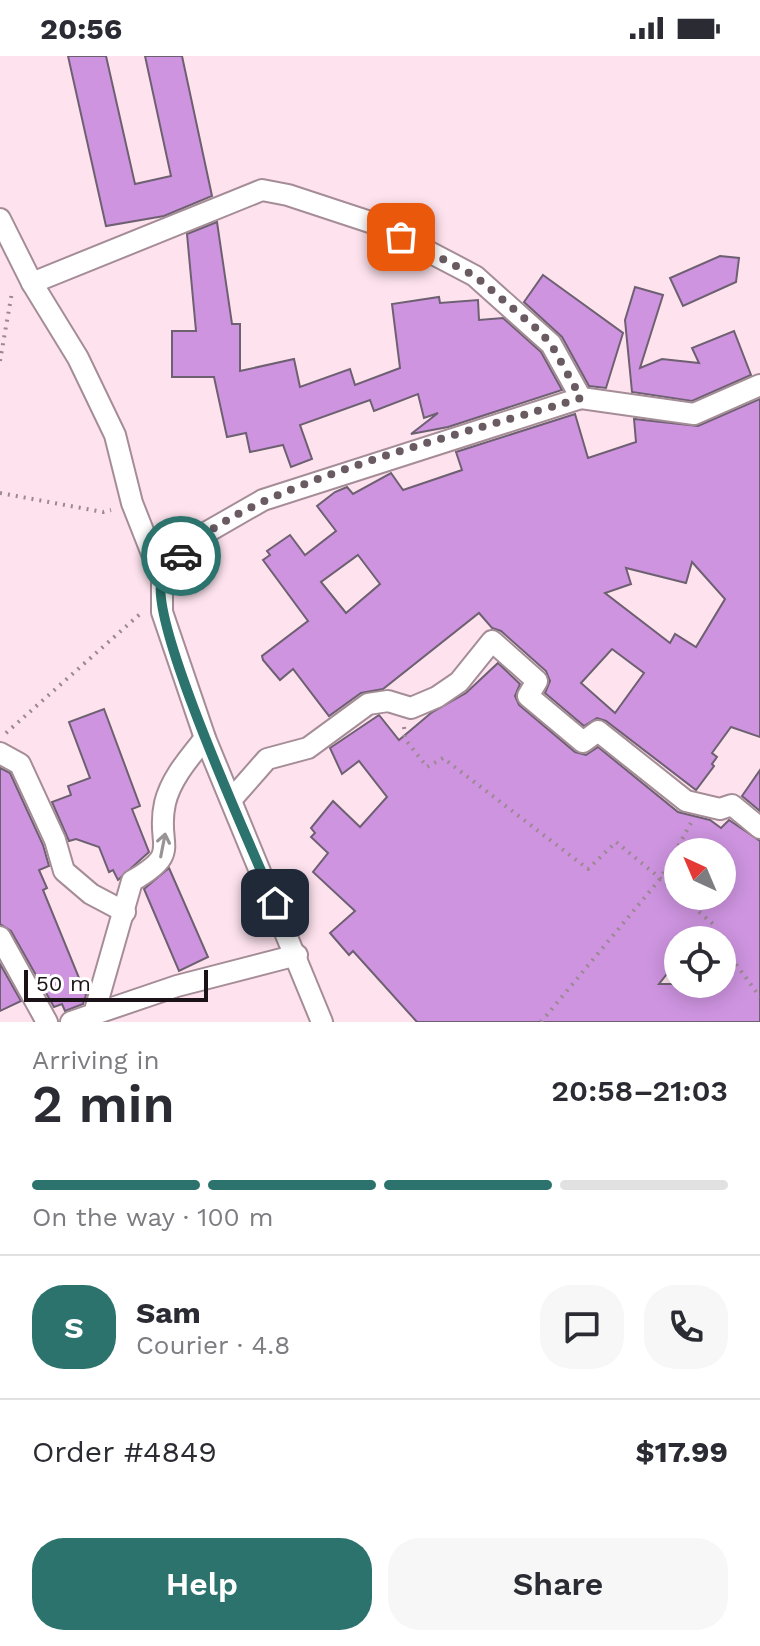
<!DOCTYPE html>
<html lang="en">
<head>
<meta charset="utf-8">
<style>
  :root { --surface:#fff; --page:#f7f7f7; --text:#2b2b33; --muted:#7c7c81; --line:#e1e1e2; --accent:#2b736c }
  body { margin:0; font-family:"Work Sans",sans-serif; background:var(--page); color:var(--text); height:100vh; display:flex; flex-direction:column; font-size:30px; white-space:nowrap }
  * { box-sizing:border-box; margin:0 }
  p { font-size:26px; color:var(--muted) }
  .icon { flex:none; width:44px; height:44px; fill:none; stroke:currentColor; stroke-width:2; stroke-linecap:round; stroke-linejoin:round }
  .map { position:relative; height:966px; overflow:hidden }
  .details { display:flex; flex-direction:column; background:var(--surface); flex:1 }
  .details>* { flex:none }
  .needle { width:52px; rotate:316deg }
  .buttons { position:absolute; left:664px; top:782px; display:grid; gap:16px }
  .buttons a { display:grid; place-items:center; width:72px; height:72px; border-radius:50%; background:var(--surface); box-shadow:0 4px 20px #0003; font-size:40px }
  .scale { position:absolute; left:24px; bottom:20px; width:184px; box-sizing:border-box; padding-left:8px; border:4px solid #1a1216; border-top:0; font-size:22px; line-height:28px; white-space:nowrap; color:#1a1216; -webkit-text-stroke:6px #fff; paint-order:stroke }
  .pin { position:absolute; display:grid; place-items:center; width:68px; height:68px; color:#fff; margin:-34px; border-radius:16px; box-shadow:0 4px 12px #0006 }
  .courier { position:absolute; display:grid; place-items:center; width:80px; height:80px; margin:-40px; border:6px solid #2b736c; border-radius:50%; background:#fff; color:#222; box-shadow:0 2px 10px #0007 }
  .head em { font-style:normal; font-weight:600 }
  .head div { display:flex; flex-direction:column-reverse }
  .head { display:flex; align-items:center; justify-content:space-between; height:136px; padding:0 32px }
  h1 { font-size:52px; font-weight:600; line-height:60px }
  .bar { display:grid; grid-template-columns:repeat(4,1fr); gap:12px 8px; align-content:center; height:96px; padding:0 32px }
  .bar i { height:10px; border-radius:6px; background:var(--line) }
  .bar .on { background:var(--accent) }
  .bar p { grid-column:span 4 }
  .line { display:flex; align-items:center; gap:20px; padding:0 32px; border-top:2px solid var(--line) }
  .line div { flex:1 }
  .round { display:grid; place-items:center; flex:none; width:84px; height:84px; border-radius:32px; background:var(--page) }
  .action { display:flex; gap:16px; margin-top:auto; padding:16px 32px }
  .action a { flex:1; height:92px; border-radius:32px; background:var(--accent); color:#fff; font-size:32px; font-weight:600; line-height:92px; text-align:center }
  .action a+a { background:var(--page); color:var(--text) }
  .status { display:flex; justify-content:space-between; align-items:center; height:56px; padding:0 40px; background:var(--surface); direction:ltr }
  .status svg { height:22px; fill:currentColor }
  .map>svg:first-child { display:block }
  .building { fill:#ce94e0; stroke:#6d6071; stroke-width:2; fill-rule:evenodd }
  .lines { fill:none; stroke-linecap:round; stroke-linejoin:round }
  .street-casing { stroke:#a58d97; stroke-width:24 }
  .path { stroke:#9b8991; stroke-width:4; stroke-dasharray:2 6; stroke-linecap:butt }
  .street { stroke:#fff; stroke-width:20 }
  .oneway { stroke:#989496 }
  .done { stroke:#6a5b62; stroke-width:8; stroke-dasharray:0 14.4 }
  .route { stroke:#2b736c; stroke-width:10 }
</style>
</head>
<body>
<div class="status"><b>20:56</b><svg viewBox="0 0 49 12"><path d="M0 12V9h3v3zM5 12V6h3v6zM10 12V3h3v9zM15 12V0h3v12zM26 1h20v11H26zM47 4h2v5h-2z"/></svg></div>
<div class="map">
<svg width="760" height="966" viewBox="0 0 760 966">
  <rect width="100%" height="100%" fill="#fee3ee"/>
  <g class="building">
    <path d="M68,0H106L135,128L171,120L145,0H182L212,140L164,160L106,170Z"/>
    <path d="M217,166L232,268H240V315L294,303L300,331L350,313L355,329L400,312L392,248L439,241L440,247L478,244L479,264L503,262L541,296L562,334L448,371L411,378L438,357L424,362L418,338L374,355L370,344L300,369L312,403L291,411L283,389L250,396L246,377L227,381L214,321H172V275H196L187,178Z"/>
    <path d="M720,200L739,202L736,226L683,250L670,222Z"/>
    <path d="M543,219L623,277L606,332L589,330L562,281L524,246Z"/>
    <path d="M635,231L663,239L640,312L662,303L699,307L692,292L734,275L751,319L692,345L632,336L625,264Z"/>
    <path d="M760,343V681L731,671L712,697L717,701L712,708L714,710L696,734L606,665L597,662L584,670L545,637L550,625L546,615L501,575L492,572L479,557L383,633L361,637L329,660L293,613L280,624L263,604L262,600L308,565L263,504L270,499L267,495L290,479L305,499L336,475L317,450L335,436L347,431L353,438L391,417L403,434L462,414L456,396L575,358L588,402L636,386L634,363L698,370ZM358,499L380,528L346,557L321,526ZM692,506L725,543L696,591L675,578L670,587L605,537L631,528L626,512L686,527ZM612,593L644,617L615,657L581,627Z"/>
    <path d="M498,607L520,628L515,640L519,649L575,696L586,699L598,691L678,756L710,764L721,772L729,764L760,785V966H417L353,895L349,899L330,877L355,855L313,816L328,797L311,781L315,777L311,772L333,745L360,771L387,741L359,705L342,718L330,692L379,659L399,684L431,657L466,637ZM678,796H722V840H678ZM678,884H722V928H659L678,904Z"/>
    <path d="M104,653L140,750L132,753L149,796L118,824L113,814L109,816L99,791L76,783L69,785L52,746L71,739L68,730L90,722L69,666Z"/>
    <path d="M0,712L10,717L43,789L49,810L39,814L47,832L43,834L86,939L83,948L65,955L62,948L54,951L11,875L0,868Z"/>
    <path d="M760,714V755L742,740Z"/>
    <path d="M169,812L208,901L179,915L144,833Z"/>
    <path d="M0,908L21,945L0,955Z"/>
  </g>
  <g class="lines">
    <defs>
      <g id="street">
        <path d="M0,163L32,227L78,302L115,379L132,447L162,523V556L205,682L322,966"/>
        <path d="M32,227L262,134L288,139L376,168L475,220L551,288L581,342L694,358L760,329"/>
        <path d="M162,523L195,483L263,444L581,342"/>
        <path d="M0,697L20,708L55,784L64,815L91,838L125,856"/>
        <path d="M231,744L267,703L308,692L368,648L388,645L411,652L437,641L459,626L492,585L537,625L528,640L583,686L598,675L686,745L720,753L732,749L760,772"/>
        <path d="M0,881L47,966"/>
        <path d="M94,958L132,825C184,795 155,791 165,747C171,722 190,701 205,682"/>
        <path d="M71,966L177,930L297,899"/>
      </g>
    </defs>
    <use href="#street" class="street-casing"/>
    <g class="path">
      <path d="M0,305L12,236"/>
      <path d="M0,437L103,456L111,454"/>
      <path d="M404,671L405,683L427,711L443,702L588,813L616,786L678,837"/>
      <path d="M6,677L140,558"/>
      <path d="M681,840L713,868L711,876L718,884"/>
      <path d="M722,889L760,941"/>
      <path d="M541,966L660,823L691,767"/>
    </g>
    <use href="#street" class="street"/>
  </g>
  <defs><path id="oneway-shaft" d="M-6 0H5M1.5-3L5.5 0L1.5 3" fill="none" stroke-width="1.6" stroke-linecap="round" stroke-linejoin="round" transform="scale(2)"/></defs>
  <use class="oneway" href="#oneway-shaft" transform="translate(163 789) rotate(-79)"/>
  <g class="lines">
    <path class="done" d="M181,500C239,429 487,372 581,342L551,288L538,274L475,220L401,181"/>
    <path class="route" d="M181,500C176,506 165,516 162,523C147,564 254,797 275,847"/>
  </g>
</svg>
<div class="buttons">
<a><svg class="needle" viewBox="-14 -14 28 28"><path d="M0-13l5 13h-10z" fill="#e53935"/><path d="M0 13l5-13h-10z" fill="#7c7c81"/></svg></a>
<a><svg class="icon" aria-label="locate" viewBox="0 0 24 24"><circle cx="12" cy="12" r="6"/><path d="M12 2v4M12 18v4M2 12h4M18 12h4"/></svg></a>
</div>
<div class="scale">50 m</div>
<div class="pin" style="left:401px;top:181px;background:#ea580c"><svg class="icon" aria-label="bag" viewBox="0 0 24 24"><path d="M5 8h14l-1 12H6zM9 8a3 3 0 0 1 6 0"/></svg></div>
<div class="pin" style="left:275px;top:847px;background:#1f2937"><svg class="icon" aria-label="home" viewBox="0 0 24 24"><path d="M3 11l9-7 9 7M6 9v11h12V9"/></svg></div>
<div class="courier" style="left:181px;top:500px"><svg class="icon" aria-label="car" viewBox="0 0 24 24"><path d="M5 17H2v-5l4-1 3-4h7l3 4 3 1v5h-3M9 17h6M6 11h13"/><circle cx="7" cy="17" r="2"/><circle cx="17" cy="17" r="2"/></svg></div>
</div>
<section class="details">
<div class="head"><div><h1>2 min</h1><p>Arriving in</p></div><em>20:58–21:03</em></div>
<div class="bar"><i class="on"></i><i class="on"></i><i class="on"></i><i></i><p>On the way · 100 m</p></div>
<div class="line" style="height:144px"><b class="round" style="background:var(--accent);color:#fff">S</b><div><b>Sam</b><p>Courier · 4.8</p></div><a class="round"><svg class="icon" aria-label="chat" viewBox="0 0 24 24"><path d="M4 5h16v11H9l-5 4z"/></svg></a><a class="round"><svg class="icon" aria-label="phone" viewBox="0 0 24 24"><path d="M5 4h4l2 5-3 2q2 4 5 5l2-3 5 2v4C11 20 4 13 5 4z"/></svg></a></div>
<div class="line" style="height:104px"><div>Order #4849</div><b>$17.99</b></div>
<div class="action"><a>Help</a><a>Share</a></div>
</section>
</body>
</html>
